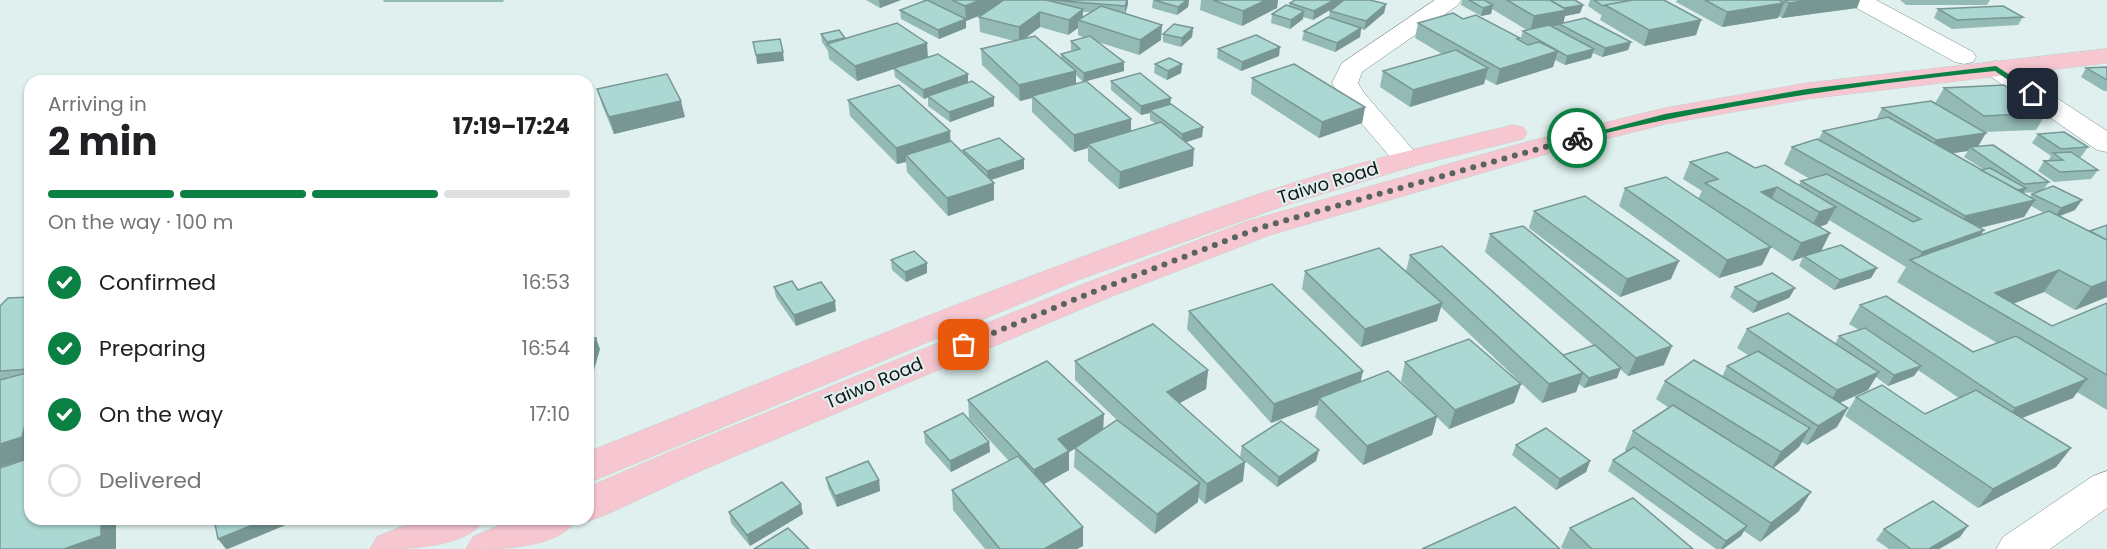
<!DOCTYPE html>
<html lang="en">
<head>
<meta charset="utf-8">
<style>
  :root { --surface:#fff; --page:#f2f2f2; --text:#202124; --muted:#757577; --line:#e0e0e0; --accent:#0b8043 }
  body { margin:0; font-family:Poppins,sans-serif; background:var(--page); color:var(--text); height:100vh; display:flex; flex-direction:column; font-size:22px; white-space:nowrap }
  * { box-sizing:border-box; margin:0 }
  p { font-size:20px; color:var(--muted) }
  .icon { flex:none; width:33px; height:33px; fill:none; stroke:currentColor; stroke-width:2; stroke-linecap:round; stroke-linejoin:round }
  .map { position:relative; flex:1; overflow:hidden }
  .drawer { position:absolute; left:24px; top:75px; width:570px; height:450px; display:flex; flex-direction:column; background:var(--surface); border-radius:18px; box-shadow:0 2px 4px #0004 }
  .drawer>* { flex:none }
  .pin { position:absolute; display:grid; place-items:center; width:51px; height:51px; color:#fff; margin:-26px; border-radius:12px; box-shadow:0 3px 9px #0006 }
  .courier { position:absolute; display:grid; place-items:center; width:60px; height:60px; margin:-30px; border:4px solid #0b8043; border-radius:50%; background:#fff; color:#222; box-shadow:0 2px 8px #0007 }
  .overview em { font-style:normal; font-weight:700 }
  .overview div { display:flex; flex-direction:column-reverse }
  .overview { display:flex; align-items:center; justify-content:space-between; height:102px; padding:0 24px }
  h1 { font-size:39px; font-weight:700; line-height:45px }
  .bar { display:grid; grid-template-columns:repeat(4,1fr); gap:9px 6px; align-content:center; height:72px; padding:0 24px }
  .bar i { height:8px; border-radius:4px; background:var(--line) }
  .bar .current { background:var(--accent) }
  .bar p { grid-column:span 4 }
  ol { padding:0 24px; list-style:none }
  li { display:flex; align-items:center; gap:18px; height:66px }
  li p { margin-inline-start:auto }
  li .icon { padding:6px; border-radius:50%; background:var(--accent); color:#fff; stroke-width:4 }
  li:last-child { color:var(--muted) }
  li i { width:33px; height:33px; border:3px solid var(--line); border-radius:50% }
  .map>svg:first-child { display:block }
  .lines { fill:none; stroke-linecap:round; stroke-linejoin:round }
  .minor-casing { stroke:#7c8b8a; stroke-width:1 }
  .primary-casing { stroke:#cbcccc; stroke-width:1 }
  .minor { fill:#fff; fill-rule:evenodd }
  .primary { fill:#f6c7d1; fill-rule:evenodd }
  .wall { fill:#94bab5; fill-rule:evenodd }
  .shaded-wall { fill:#789794 }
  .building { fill:#acd8d3; stroke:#789794; stroke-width:1.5 }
  .route { fill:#0b8043 }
  .done { stroke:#596362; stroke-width:6; stroke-dasharray:0 10.8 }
  .labels { text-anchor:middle; stroke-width:4.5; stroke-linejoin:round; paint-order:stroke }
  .street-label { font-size:18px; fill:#111716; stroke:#dff0ee }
</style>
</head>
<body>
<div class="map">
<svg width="2107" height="549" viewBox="0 0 2107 549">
  <rect width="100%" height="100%" fill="#dff0ee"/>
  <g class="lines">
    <defs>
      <g id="minor">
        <path d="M1435,0H1461L1458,5L1362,72L1358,83L1364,93L1421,159L1417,165L1407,168L1397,165L1344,103L1332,83L1342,63Z"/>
        <path d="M1848,0H1876L1973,52L1976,57L1973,62L1964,64L1955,62L1851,5Z"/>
        <path d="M1996,61L2005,64L2107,131V152L2097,150L1987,74L1983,69L1987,64Z"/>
        <path d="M2107,471V508L2050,549H1996L2003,537L2093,476Z"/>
      </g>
      <g id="primary">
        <path d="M2107,49V63L1807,99L1665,124L1550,153L1270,235L1105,299L700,471L603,516L588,521L582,519H588V487L672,451L1081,285L1248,221L1530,141L1665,108L1807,83Z"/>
        <path d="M1513,125L1523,127L1527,133L1523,139L1417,165L1289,204L1075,281L588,483V452C813,362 1036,269 1265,192C1347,165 1430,145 1513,125Z"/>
        <path d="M420,519H485C466,549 405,549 370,549L377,537Z"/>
        <path d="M514,519H577C558,549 501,549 466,549L473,537Z"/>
      </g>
    </defs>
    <use href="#minor" class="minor-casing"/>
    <use href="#primary" class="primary-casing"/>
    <use href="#minor" class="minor"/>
    <use href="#primary" class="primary"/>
  </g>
  <g class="wall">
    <path d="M383,0H504L503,2H384Z"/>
    <path d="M866,0H901L880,8Z"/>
    <path d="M922,0H1046L1050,1L1128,4L1125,14L1161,40L1139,55L1098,42L1124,71L1083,82L1076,75V84L1131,131L1156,124L1150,120V113L1141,115L1111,90V81L1171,104L1203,127L1202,137L1186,142L1193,166L1119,189L1088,161V148L1074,152L1032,112V98L1020,101L982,65L981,49L1014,41L980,32L979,17L984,14L966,21V28L939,39L901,19L900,10L925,1ZM1083,12H1091L1083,17ZM1040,27L1068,35L1078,28V35L1085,38L1071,41V50L1072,51L1061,54V58L1024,39Z"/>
    <path d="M1153,0H1189L1188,7L1177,15L1152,8Z"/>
    <path d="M1201,0H1278L1277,8L1242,26L1200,10Z"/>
    <path d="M1295,0H1370L1386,4L1384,13L1364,30L1361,29L1360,37L1335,52L1302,40L1304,31L1329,17L1330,11L1335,7L1313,20L1303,17V19L1290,29L1271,23L1272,14L1286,5L1289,6L1290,3Z"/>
    <path d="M1462,0H1575L1583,5L1580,13L1565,16L1563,23L1631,42L1628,50L1602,57L1593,53L1591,58L1565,65L1555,60L1553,67L1496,85L1485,79L1484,84L1410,107L1380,87L1383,71L1442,54L1415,38L1418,23L1463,19L1520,38L1519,40L1529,45L1520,40L1523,31L1527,30L1492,9L1491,14L1481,16L1461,5Z"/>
    <path d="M1590,0H1664L1701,20L1696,35L1644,46L1600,20L1602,14L1601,15L1588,6Z"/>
    <path d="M1677,0H1860L1857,8L1782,18L1779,16L1778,18L1722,27L1676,2Z"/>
    <path d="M1900,0H1990L1987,5H1906Z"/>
    <path d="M1938,9L2023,17L2018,25L1952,29L1934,18Z"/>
    <path d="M1193,28L1192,37L1181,47L1163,42V34Z"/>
    <path d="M821,34L928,57L968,74V82L994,106L950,122L928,106V97L924,99L895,77L894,69L857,81L829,59L828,51L822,42Z"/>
    <path d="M1218,49L1279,56L1241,71L1217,58Z"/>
    <path d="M1155,64H1182L1181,73L1167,80L1154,73Z"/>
    <path d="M2107,67V91H2104L2081,77L2086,68Z"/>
    <path d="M1252,78L1365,107L1362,123L1319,138L1251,94Z"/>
    <path d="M1944,88L2046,113L2036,130L1984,132L1978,146L2049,182L2044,189L2075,210L2060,216L2090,231L2107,225V297L2075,310L2044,292L2013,304L2052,326L2107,303V410L2077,392L2073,398L2022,418L2071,448L2056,467L1978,508L1845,416L1856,397L1925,414L1959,398L1918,370L1914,376L1888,386L1876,377L1868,390L1840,403L1837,427L1807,445L1802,442L1799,447L1773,468L1799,511L1760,542L1744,531L1741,536L1723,549H1716L1608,471L1613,460L1627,452L1625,450L1633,431L1669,408L1656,399L1665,381L1722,377L1727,366L1748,355L1737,348L1747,329L1835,344L1839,336L1859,330L1849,324L1860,305L1973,352L1997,343L1897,282L1906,267L1829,220L1827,224L1820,227L1830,233L1821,251L1877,268L1871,278L1834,290L1799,266L1803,257L1792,261L1771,247L1762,265L1719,278L1619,206L1625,188L1698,199L1702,191L1683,179L1690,162L1755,168L1799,185L1801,181L1810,179L1784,164L1792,147L1818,140L1823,131L1876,120L1882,108L1935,103ZM1968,151L1964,157L1983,169L1981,170L1952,153ZM2037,192L2032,194L2030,197L2023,193ZM2031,206L2044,213L1982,235L1979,228L2024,217Z"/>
    <path d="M597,89L685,117L614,134L602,105Z"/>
    <path d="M848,100L950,131V141L964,154L963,150L1024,169L991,180L994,183V200L948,216L907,172L906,162L897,164L850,116Z"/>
    <path d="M2038,134L2088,147L2081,157H2079L2098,170L2091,179L2054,182L2038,171L2044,161H2048L2051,156L2032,143Z"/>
    <path d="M1534,211L1671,279L1620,297L1529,228Z"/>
    <path d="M1490,234L1664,365L1628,376L1620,369L1617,378L1584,388L1579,384L1576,392L1542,403L1441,307L1437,321L1361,347L1302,289L1305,271H1406L1410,255L1563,355L1593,345L1485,252Z"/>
    <path d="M891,260L927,273L906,282L892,270Z"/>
    <path d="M774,287L798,290L836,311L796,326L776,297Z"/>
    <path d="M1735,287L1795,288L1789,298L1753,313L1730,297Z"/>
    <path d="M30,297V519H116V549H0L29,459L0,467V306Z"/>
    <path d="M1189,311L1363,371L1360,382L1423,403L1401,381L1405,362L1521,384L1514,403L1449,429L1437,417L1432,435L1363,465L1315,417L1318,405L1271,423L1187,329Z"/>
    <path d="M1075,361L1208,370L1206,389L1179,403L1243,481L1205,504L1198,497V502L1155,534L1074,467L1075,449L1069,452V470L1044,484L1083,527V546L1077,549H985L953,510L952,490L1009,461L969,418L968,400L1103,429L1117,420L1075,380Z"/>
    <path d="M924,432L989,442L990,452L951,472L925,443Z"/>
    <path d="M1516,445L1590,461L1586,472L1556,490L1512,455Z"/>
    <path d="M1242,446L1316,461L1277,487L1240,457Z"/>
    <path d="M826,478L879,480L880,491L837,507L828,488Z"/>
    <path d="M729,512L803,514L750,546L731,523Z"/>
    <path d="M1570,528L1693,549H1563L1561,547Z"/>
    <path d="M1884,529L1960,537L1939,549H1889L1876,540Z"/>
  </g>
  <g class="shaded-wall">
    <path d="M879,0H901L880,8Z"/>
    <path d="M980,0H1006V5L966,21L965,6Z"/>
    <path d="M1127,0H1128V4L1125,15V6Z"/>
    <path d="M1187,0H1189L1188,7L1177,15L1178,7Z"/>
    <path d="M1266,0H1278L1277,8L1242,26L1243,11Z"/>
    <path d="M1334,0H1344L1343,2L1313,20L1314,11Z"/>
    <path d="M1810,0H1860L1857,8L1782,18L1789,3Z"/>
    <path d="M1784,3L1778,18L1722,27L1727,12Z"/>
    <path d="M1386,4L1384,13L1364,30L1366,21Z"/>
    <path d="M1493,5L1491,14L1481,16L1483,8Z"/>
    <path d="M1583,5L1580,13L1565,16L1563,25L1559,24V25L1530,31L1534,16L1558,9Z"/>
    <path d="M1083,9L1082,22L1078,20V28L1068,35L1069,20Z"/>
    <path d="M1304,11L1303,19L1290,29L1291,20Z"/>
    <path d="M1040,12V27L1019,43V27Z"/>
    <path d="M966,19V28L939,39L938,30Z"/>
    <path d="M1701,20L1696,35L1644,46L1649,30Z"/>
    <path d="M1162,25L1161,40L1139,55L1140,40Z"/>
    <path d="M1193,28L1192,37L1181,47L1182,38Z"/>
    <path d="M1361,28L1360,37L1335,52L1337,43Z"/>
    <path d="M1631,42L1628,50L1602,57L1605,48Z"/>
    <path d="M927,43L928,58L894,68V69L857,81L855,66Z"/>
    <path d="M1280,47L1279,56L1241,71L1242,62Z"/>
    <path d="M1594,49L1591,58L1565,65L1567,56Z"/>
    <path d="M1558,51L1553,67L1496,85L1500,69Z"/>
    <path d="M783,52L784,61L757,64L756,55Z"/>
    <path d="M1124,62V71L1083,82L1084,73Z"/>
    <path d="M1182,64L1181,73L1167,80L1168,71Z"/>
    <path d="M1488,68L1484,84L1410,107L1413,90Z"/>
    <path d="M1076,71V87L1032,96V98L1020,101L1019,85Z"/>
    <path d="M968,74V83L924,99L923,90Z"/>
    <path d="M994,97V106L950,122L949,112Z"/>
    <path d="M1171,98L1170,107L1150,110V113L1141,115V106Z"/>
    <path d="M681,101L685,117L614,134L609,117Z"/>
    <path d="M1365,107L1362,123L1319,138L1322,122Z"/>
    <path d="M1131,119V136L1088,144V148L1074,152V135Z"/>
    <path d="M1203,127L1202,137L1181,144L1182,134Z"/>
    <path d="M950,131L951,148L906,155V162L897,164L896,148Z"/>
    <path d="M1986,133L1976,150L1970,147L1968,151L1926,157L1936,140Z"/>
    <path d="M1194,149L1193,166L1119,189L1120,172Z"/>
    <path d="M1024,159V169L988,181L987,171Z"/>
    <path d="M994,183V200L948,216L947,198Z"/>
    <path d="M1777,187L1769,205L1761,192Z"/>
    <path d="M2026,188L2020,198L2009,192Z"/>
    <path d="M2035,200L2024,217L1955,234L1965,216Z"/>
    <path d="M2082,200L2075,210L2054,218L2061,208Z"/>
    <path d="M1836,207L1827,224L1810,230L1819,212Z"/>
    <path d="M1984,230L1973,248L1916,263L1922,252Z"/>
    <path d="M1830,233L1821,251L1792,261L1801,243Z"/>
    <path d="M1771,247L1762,265L1719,278L1727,260Z"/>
    <path d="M1679,261L1671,279L1620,297L1627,279Z"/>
    <path d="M927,263V273L906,282L905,272Z"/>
    <path d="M1877,268L1871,278L1834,290L1840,280Z"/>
    <path d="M2059,270L2044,292L1996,310L1995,293Z"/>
    <path d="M2107,281V297L2075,310L2091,287Z"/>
    <path d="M1795,288L1789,298L1753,313L1758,302Z"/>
    <path d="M835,301L836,311L796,326L794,315Z"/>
    <path d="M1442,303L1437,321L1361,347L1365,329Z"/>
    <path d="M596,338L600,349L590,384L588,378V368Z"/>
    <path d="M1672,346L1664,365L1628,376L1636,358Z"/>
    <path d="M1921,366L1914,376L1888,386L1894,375Z"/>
    <path d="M1621,368L1617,378L1584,388L1589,378Z"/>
    <path d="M1208,370L1206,389L1165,411L1167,392Z"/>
    <path d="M1363,371L1359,389L1319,398L1318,405L1271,423L1274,404Z"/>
    <path d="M1879,372L1868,390L1826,409L1837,390Z"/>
    <path d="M1583,373L1576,392L1542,403L1549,384Z"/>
    <path d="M2087,379L2073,398L2001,426L2015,408Z"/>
    <path d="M1521,384L1514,403L1449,429L1455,410Z"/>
    <path d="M30,405V458L0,467V444Z"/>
    <path d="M1848,408L1837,427L1807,445L1818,426Z"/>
    <path d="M1104,414L1103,433L1069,452V470L1035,489L1034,470L1058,439Z"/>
    <path d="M1437,416L1432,435L1363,465L1367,446Z"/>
    <path d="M1810,428L1799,447L1770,471L1781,452Z"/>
    <path d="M989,442L990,452L951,472L950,461Z"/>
    <path d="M2071,448L2056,467L1978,508L1993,489Z"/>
    <path d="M1319,450L1316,461L1277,487L1279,477Z"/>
    <path d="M1590,461L1586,472L1556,490L1560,479Z"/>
    <path d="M1245,462L1243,481L1205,504L1207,484Z"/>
    <path d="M879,480L880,491L837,507L835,496Z"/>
    <path d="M1200,483L1198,502L1155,534L1157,514Z"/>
    <path d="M1811,492L1799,511L1760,542L1771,523Z"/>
    <path d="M801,504L803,514L750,546L747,535Z"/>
    <path d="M101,519H116V549H64Z"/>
    <path d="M157,519H168L161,523Z"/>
    <path d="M267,519H295V521L228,549H226L218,539Z"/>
    <path d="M1747,526L1741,536L1723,549H1721L1726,541Z"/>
    <path d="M1968,526L1960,537L1939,549H1929Z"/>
    <path d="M1083,527V546L1077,549H1044Z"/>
  </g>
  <g class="building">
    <path d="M927,0L966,19L938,30L900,10Z"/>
    <path d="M952,0H980L965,6Z"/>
    <path d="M1004,0H1046L1083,9L1069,20L1040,12L1019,27L979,17Z"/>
    <path d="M1050,0H1127L1125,6Z"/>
    <path d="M1154,0H1187L1178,7Z"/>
    <path d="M1213,0H1266L1243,11Z"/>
    <path d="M1295,0H1334L1314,11L1290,3Z"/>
    <path d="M1344,0H1370L1386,4L1366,21L1330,11Z"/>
    <path d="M1469,0H1484L1493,5L1483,8Z"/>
    <path d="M1507,0H1550L1567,10L1534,16Z"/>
    <path d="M1550,0H1575L1583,5L1564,8Z"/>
    <path d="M1594,0H1633L1603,6Z"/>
    <path d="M1633,0H1664L1701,20L1649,30L1605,5Z"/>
    <path d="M1705,0H1779L1784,3L1727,12Z"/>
    <path d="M1784,0H1810L1789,3Z"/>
    <path d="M1286,5L1304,11L1291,20L1272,14Z"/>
    <path d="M1101,6L1162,25L1140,40L1078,20Z"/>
    <path d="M2003,6L2023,17L1957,20L1938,9Z"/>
    <path d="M1453,13L1463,19L1476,15L1520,38L1517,39L1528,45L1539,42L1558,51L1500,69L1418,23Z"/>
    <path d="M1328,17L1361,28L1337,43L1304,31Z"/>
    <path d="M1585,18L1631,42L1605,48L1559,24Z"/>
    <path d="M897,23L927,43L855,66L827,44Z"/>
    <path d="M1174,24L1193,28L1182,38L1163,34Z"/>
    <path d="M1549,25L1594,49L1567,56L1523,31Z"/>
    <path d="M839,30L845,38L827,42L821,34Z"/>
    <path d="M1256,35L1280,47L1242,62L1218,49Z"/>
    <path d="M1035,36L1076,71L1019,85L981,49Z"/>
    <path d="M1090,36L1124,62L1084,73L1061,54L1080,49L1071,41Z"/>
    <path d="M780,39L783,52L756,55L753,42Z"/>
    <path d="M1456,50L1488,68L1413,90L1383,71Z"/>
    <path d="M938,54L968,74L923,90L894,68Z"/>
    <path d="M1169,58L1182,64L1168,71L1155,64Z"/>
    <path d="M1294,64L1365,107L1322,122L1252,78Z"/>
    <path d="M2107,67V80L2086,68Z"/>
    <path d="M1140,73L1171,98L1141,106L1111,81Z"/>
    <path d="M667,74L681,101L609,117L597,89Z"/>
    <path d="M972,81L994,97L949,112L928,96Z"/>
    <path d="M1086,81L1131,119L1074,135L1032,96Z"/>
    <path d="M899,85L950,131L896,148L848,100Z"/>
    <path d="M2004,85L2046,113L1984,116L1944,88Z"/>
    <path d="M1931,101L1986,133L1936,140L1882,108Z"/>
    <path d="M1171,104L1203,127L1182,134L1150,110Z"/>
    <path d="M1888,117L2035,200L1965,216L1823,131Z"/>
    <path d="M1161,122L1194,149L1120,172L1088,144Z"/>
    <path d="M2064,132L2088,147L2061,149L2038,134Z"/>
    <path d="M999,138L1024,159L987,171L963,150Z"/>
    <path d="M1817,139L1984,230L1922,252L1801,181L1827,174L1913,222L1921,219L1792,147Z"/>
    <path d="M951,141L994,183L947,198L906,155Z"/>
    <path d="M1993,145L2049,182L2024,184L1970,147Z"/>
    <path d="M1727,152L1755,168L1765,165L1836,207L1819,212L1777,187L1761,192L1830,233L1801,243L1705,183L1718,179L1690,162Z"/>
    <path d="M2071,152L2098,170L2060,172L2044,161L2063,160L2053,153Z"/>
    <path d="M1990,168L2026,188L2018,190L1981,170Z"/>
    <path d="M1666,177L1771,247L1727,260L1625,188Z"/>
    <path d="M2053,186L2082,200L2061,208L2032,194Z"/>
    <path d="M1585,196L1679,261L1627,279L1534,211Z"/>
    <path d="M2049,211L2107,240V281L2091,287L2059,270L1995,293L2052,326L2107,303V375L1910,260Z"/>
    <path d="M2107,225V240L2090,231Z"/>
    <path d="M1523,226L1672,346L1636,358L1490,234Z"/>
    <path d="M1841,245L1877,268L1840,280L1804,256Z"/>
    <path d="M1442,246L1583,373L1549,384L1410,255Z"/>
    <path d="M1379,248L1442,303L1365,329L1305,271Z"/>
    <path d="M914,251L927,263L905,272L891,260Z"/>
    <path d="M1772,273L1795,288L1758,302L1735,287Z"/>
    <path d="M792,281L798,290L821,282L835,301L794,315L774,287Z"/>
    <path d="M1272,284L1363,371L1274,404L1189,311Z"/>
    <path d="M1886,296L1973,352L2016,336L2087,379L2015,408L1860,305Z"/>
    <path d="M30,297V369L0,371V306L8,298Z"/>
    <path d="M1788,313L1879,372L1837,390L1747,329Z"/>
    <path d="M1153,324L1208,370L1167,392L1245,462L1207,484L1075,361Z"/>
    <path d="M1865,328L1921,366L1894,375L1839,336Z"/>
    <path d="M596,338L588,368V339Z"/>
    <path d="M1469,339L1521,384L1455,410L1405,362Z"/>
    <path d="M1595,345L1621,368L1589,378L1563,355Z"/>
    <path d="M1758,351L1848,408L1818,426L1727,366Z"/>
    <path d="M1694,360L1810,428L1781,452L1665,381Z"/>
    <path d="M1047,361L1104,414L1058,439L1069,451L1034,470L968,400Z"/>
    <path d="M1388,371L1437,416L1367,446L1319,398Z"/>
    <path d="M30,372V405L22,437L0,444V380Z"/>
    <path d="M1882,385L1925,414L1976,390L2071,448L1993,489L1856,397Z"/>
    <path d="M1673,405L1811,492L1771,523L1633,431Z"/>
    <path d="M963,413L989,442L950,461L924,432Z"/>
    <path d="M1117,420L1200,483L1157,514L1075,448Z"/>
    <path d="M1281,421L1319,450L1279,477L1242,446Z"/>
    <path d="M1546,428L1590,461L1560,479L1516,445Z"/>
    <path d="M1634,447L1747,526L1726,541L1613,460Z"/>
    <path d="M1018,456L1083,527L1044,549H1000L952,490Z"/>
    <path d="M30,458V519H37L36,522L45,519H101V536L64,549H0V468Z"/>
    <path d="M868,461L879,480L835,496L826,478Z"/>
    <path d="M782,482L801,504L747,535L729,512Z"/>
    <path d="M1633,498L1693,549H1592L1570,528Z"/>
    <path d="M1933,501L1968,526L1929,549H1911L1884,529Z"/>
    <path d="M1515,507L1560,549H1422Z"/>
    <path d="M214,519H267L218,539Z"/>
    <path d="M788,528L809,549H754Z"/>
  </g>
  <path class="route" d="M1996,66L2036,92V95H2030L1995,71C1854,85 1714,106 1577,140L1573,138L1665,114L1807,89Z"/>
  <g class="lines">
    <path class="done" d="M964,345L1093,292L1259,228L1577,138"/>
  </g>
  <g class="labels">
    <g class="street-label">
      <text transform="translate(1328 183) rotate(-17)" y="6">Taiwo Road</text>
      <text transform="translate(874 383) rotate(-23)" y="6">Taiwo Road</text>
    </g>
  </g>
</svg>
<div class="pin" style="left:964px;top:345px;background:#ea580c"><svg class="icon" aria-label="bag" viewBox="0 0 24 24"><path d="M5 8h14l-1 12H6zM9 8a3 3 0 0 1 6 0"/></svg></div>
<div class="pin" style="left:2033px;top:94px;background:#1f2937"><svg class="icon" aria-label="home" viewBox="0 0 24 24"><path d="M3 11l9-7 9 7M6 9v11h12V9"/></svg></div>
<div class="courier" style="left:1577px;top:138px"><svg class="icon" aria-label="bike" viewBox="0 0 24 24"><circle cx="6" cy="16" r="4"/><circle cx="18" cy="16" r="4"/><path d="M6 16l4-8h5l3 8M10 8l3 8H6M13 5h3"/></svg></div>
<section class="drawer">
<div class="overview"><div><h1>2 min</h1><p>Arriving in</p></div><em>17:19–17:24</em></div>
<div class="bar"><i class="current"></i><i class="current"></i><i class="current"></i><i></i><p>On the way · 100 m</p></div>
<ol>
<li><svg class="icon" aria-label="check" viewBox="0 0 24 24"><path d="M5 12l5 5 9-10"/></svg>Confirmed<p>16:53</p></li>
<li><svg class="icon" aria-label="check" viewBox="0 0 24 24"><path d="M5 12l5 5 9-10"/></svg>Preparing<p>16:54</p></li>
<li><svg class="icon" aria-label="check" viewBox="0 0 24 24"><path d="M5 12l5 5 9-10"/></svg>On the way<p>17:10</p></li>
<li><i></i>Delivered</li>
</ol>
</section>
</div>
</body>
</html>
